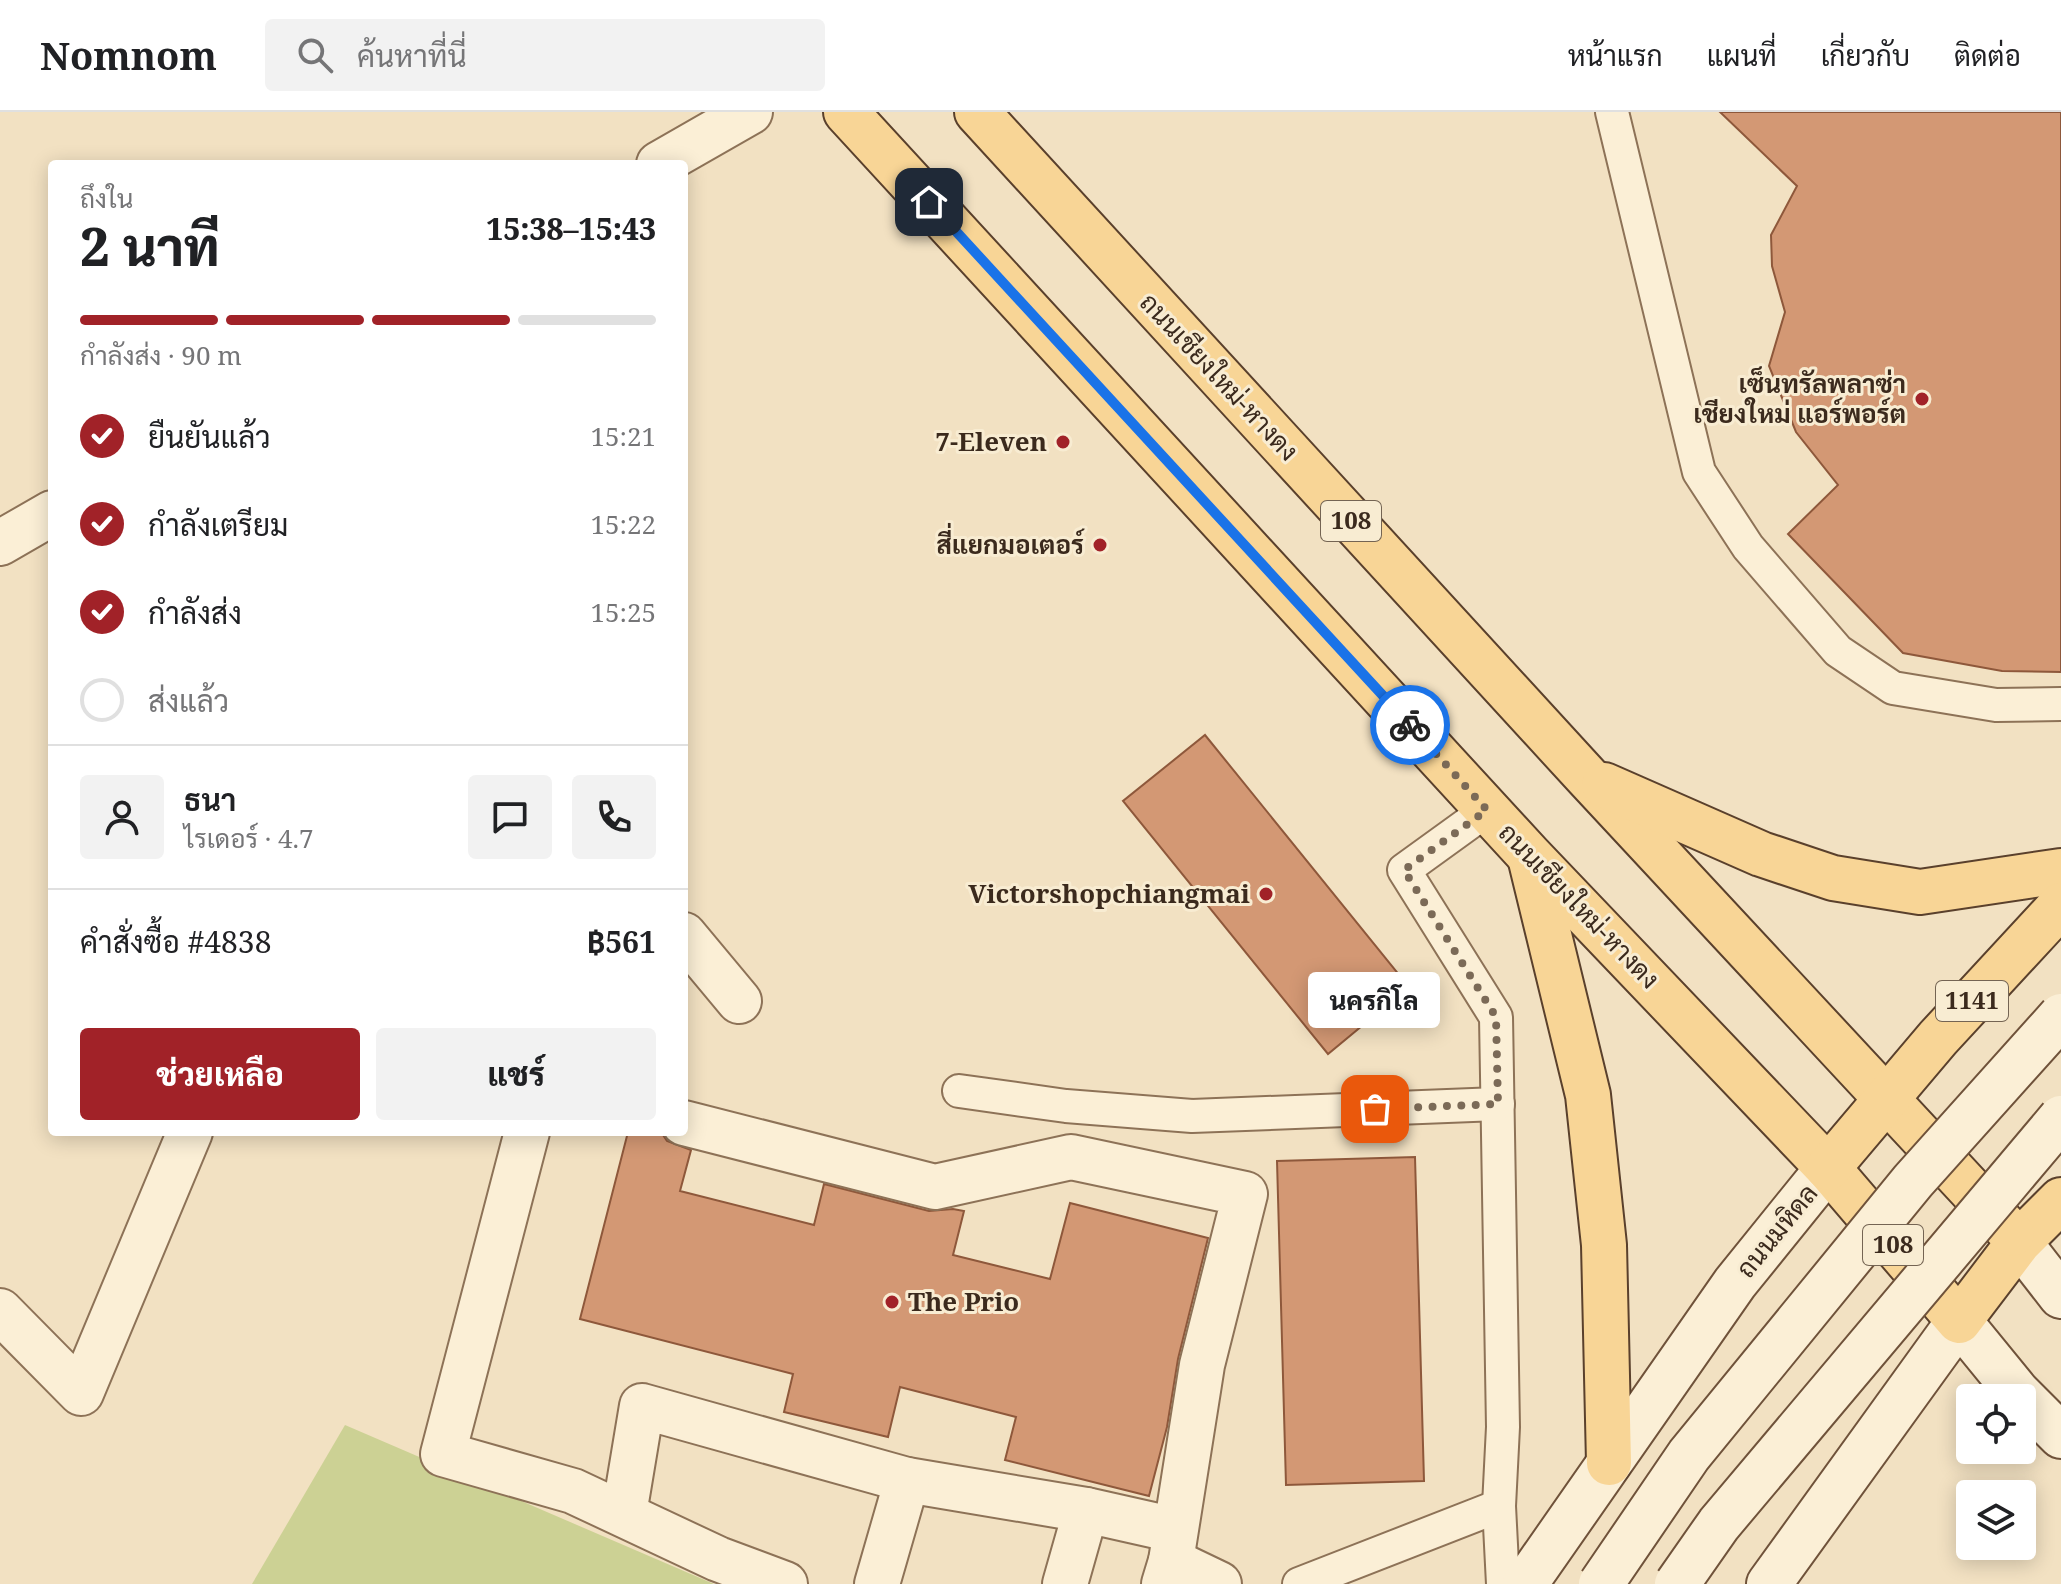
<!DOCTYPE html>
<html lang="th">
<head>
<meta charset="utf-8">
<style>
  :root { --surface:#fff; --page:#f2f2f2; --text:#202124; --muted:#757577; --line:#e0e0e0; --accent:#a12228 }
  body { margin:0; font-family:"Noto Serif",Sarabun,serif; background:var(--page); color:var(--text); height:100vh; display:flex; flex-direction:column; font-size:30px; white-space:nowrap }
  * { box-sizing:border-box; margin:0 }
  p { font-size:26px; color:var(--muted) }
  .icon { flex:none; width:44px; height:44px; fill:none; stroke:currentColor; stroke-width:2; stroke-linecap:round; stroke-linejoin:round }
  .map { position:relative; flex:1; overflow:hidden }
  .drawer { position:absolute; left:48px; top:48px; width:640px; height:976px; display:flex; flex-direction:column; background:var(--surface); border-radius:8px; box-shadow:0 4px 20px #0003 }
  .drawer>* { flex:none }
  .controls { position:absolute; left:1956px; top:1272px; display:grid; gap:16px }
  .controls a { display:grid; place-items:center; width:80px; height:80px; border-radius:8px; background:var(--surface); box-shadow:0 4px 20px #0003; font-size:40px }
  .pin { position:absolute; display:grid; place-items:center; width:68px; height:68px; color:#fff; margin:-34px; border-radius:16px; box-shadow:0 4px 12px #0006 }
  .courier { position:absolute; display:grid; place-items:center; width:80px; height:80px; margin:-40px; border:6px solid #1a73e8; border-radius:50%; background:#fff; color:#222; box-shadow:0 2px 10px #0007 }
  .bubble { position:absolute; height:56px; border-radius:8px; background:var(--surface); box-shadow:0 4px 20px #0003; font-size:26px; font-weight:800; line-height:56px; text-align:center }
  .summary em { font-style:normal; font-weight:800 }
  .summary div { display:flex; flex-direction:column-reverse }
  .summary { display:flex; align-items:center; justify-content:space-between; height:136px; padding:0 32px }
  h1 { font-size:52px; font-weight:800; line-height:60px }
  .bar { display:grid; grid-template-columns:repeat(4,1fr); gap:12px 8px; align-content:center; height:96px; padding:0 32px }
  .bar i { height:10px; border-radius:6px; background:var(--line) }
  .bar .current { background:var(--accent) }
  .bar p { grid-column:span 4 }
  .line { display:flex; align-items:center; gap:20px; padding:0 32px; border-top:2px solid var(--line) }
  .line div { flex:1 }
  .round { display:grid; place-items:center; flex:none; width:84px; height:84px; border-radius:8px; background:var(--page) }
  ol { padding:0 32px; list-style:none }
  li { display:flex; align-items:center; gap:24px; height:88px }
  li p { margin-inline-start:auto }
  li .icon { padding:8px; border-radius:50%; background:var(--accent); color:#fff; stroke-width:4 }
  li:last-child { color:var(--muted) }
  li i { width:44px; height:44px; border:4px solid var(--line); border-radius:50% }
  .primary-button { display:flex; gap:16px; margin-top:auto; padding:16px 32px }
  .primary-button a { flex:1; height:92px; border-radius:8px; background:var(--accent); color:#fff; font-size:32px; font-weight:800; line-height:92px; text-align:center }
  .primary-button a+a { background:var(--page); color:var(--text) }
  header { display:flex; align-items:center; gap:48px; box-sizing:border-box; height:112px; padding:0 40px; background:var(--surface); border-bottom:2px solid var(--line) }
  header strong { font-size:38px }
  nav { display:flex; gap:44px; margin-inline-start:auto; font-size:28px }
  .search { width:560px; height:72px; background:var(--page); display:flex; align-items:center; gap:20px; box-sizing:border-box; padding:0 28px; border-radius:8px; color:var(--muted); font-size:30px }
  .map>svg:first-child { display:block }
  .green { fill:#ccd194 }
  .building { fill:#d39874; stroke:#8e583b; stroke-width:2 }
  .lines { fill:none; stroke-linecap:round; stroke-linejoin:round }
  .service-casing { stroke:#8d7257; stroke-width:36 }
  .minor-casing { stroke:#8d7257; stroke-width:48 }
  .secondary-casing { stroke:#6f523a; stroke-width:48 }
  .primary-casing { stroke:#5a402c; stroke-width:48 }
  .service { stroke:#fbefd6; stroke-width:32 }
  .minor { stroke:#fbefd6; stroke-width:44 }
  .secondary { stroke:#fbefd6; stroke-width:44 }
  .primary { stroke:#f8d596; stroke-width:44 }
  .secondary-bridge-casing { stroke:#6f523a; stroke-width:48; stroke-linecap:butt }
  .secondary-bridge { stroke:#fbefd6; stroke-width:44 }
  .done { stroke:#7b6a57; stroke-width:8; stroke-dasharray:0 14.4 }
  .route { stroke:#1a73e8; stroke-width:10 }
  .poi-dot { fill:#a12228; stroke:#f8ecd2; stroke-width:3 }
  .labels { text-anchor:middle; stroke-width:6; stroke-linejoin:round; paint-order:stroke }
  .shield { fill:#f8ecd2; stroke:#746453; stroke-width:2 }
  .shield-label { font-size:24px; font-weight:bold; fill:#3b2a1d }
  .street-label { font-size:26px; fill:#3b2a1d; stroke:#f8ecd2 }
  .poi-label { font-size:26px; font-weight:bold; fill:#3b2a1d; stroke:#f8ecd2; text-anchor:end }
</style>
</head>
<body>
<header>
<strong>Nomnom</strong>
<div class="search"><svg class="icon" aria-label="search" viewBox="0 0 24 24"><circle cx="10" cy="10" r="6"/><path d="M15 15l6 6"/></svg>ค้นหาที่นี่</div>
<nav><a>หน้าแรก</a><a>แผนที่</a><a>เกี่ยวกับ</a><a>ติดต่อ</a></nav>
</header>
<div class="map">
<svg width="2061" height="1472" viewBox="0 0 2061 1472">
  <rect width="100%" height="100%" fill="#f2e1c2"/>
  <path class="green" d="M345,1313L714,1472H252Z"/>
  <g class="building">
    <path d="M1720,0H2061V560L2002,559L1903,541L1788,422L1838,373L1796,320L1769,254L1785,200L1772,154L1771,123L1797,74Z"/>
    <path d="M1205,623L1409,875L1328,942L1123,689Z"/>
    <path d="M628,1020H661L667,1029L691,1038L680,1079L814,1113L824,1072L929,1099L953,1097L964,1099L953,1143L1050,1167L1070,1091L1208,1126L1178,1247L1167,1315L1149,1384L1005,1348L1016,1305L900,1275L888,1325L784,1300L793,1262L580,1207Z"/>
    <path d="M1415,1045L1424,1369L1286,1373L1277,1049Z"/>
  </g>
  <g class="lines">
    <defs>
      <g id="service">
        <path d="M1612,0L1699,360L1748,435L1838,539L1893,576L1996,593L2061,592"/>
        <path d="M1487,698L1404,758L1496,905L1503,1315L1499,1394L1503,1472"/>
        <path d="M959,979L1066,994L1192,1004L1498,992"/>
        <path d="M1299,1472L1499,1394"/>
      </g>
      <g id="minor">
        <path d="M659,52L750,0"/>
        <path d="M0,431L52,401"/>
        <path d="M684,823L739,889"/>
        <path d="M684,1011L935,1075L1071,1045L1245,1082L1202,1253L1171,1449L1164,1472"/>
        <path d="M527,1020L443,1342L573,1379L718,1447L785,1472"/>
        <path d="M0,1199L81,1281L190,1020"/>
        <path d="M624,1402L642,1294L907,1368L1086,1398L1175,1418"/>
        <path d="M1171,1449L1219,1472"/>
        <path d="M877,1472L907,1368"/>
        <path d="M1065,1472L1086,1398"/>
      </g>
      <g id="secondary">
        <path d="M2019,1130L2061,1184"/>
        <path d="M1525,1472L1735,1171L1828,1056"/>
        <path d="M1769,1472L1959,1209L2017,1280L2061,1324"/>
      </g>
      <g id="primary">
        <path d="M846,0L1529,743L1828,1056L1959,1209L2019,1130L2061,1088"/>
        <path d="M977,0L1587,665L2012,1122"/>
        <path d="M1604,673L1761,742L1833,766L1920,780L2061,759"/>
        <path d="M1530,745L1588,983L1604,1133L1609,1351"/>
        <path d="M1828,1056L1938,926L2061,793"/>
      </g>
    </defs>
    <use href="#service" class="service-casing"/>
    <use href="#minor" class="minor-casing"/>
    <use href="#secondary" class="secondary-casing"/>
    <use href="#primary" class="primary-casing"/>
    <use href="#service" class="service"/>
    <use href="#minor" class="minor"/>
    <use href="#secondary" class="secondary"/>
    <use href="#primary" class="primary"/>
    <defs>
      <g id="secondary-bridge">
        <path d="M1601,1472L1689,1343L1913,1069L2061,904"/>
        <path d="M1677,1472L1719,1412L2061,1006"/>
      </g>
    </defs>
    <use href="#secondary-bridge" class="secondary-bridge-casing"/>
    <use href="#secondary-bridge" class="secondary-bridge"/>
  </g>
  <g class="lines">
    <path class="done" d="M1375,997L1498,992L1496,905L1404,758L1487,698L1410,613"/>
    <path class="route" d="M929,90L1410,613"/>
  </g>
  <g class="poi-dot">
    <circle cx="1922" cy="287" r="8"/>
    <circle cx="1063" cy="330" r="8"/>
    <circle cx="1100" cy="433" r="8"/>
    <circle cx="1266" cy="782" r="8"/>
    <circle cx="892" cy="1190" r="8"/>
  </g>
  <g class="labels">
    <g class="shield">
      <rect x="1321" y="389" width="60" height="40" rx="6"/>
      <rect x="1936" y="869" width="72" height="40" rx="6"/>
      <rect x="1863" y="1113" width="60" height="40" rx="6"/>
    </g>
    <g class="shield-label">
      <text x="1351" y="417">108</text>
      <text x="1972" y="897">1141</text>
      <text x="1893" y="1141">108</text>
    </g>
    <g class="street-label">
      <text transform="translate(1219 265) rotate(47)" y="9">ถนนเชียงใหม่-หางดง</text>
      <text transform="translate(1579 794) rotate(46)" y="9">ถนนเชียงใหม่-หางดง</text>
      <text transform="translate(1777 1119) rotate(-51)" y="9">ถนนมหิดล</text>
    </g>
    <g class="poi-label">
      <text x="1906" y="281">เซ็นทรัลพลาซ่า<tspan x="1906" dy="30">เชียงใหม่ แอร์พอร์ต</tspan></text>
      <text x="1047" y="339">7-Eleven</text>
      <text x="1084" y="442">สี่แยกมอเตอร์</text>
      <text x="1250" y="791">Victorshopchiangmai</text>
      <text x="908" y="1199" text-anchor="start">The Prio</text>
    </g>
  </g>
</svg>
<div class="controls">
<a><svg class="icon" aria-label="locate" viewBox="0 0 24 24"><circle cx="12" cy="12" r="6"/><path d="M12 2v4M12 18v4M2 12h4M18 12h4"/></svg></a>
<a><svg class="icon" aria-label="layers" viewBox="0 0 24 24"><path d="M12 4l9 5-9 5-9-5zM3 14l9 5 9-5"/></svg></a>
</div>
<div class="pin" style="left:1375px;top:997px;background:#ea580c"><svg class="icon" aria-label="bag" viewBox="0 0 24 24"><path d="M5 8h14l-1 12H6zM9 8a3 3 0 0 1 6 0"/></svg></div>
<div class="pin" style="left:929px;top:90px;background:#1f2937"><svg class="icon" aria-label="home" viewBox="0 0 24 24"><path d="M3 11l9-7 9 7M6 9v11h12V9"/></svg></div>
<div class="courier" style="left:1410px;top:613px"><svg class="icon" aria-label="bike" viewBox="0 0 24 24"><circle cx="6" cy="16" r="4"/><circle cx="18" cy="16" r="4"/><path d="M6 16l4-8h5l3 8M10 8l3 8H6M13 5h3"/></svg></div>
<div class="bubble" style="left:1308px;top:860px;width:132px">นครกิโล</div>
<section class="drawer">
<div class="summary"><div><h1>2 นาที</h1><p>ถึงใน</p></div><em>15:38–15:43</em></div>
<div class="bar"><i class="current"></i><i class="current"></i><i class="current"></i><i></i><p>กำลังส่ง · 90 m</p></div>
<ol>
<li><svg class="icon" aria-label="check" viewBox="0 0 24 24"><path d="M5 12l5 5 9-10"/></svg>ยืนยันแล้ว<p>15:21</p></li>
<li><svg class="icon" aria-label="check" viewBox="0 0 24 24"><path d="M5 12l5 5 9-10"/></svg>กำลังเตรียม<p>15:22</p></li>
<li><svg class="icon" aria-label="check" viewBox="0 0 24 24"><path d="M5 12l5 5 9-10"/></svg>กำลังส่ง<p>15:25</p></li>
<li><i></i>ส่งแล้ว</li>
</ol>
<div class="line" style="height:144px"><a class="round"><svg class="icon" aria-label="person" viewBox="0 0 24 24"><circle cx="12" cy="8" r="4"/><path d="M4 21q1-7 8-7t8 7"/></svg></a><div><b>ธนา</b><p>ไรเดอร์ · 4.7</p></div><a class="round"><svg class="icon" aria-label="chat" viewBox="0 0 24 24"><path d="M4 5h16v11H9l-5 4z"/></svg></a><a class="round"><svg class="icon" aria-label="phone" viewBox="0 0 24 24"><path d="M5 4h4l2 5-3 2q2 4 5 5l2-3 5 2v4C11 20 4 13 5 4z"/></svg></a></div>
<div class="line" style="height:104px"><div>คำสั่งซื้อ #4838</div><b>฿561</b></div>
<div class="primary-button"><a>ช่วยเหลือ</a><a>แชร์</a></div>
</section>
</div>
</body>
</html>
